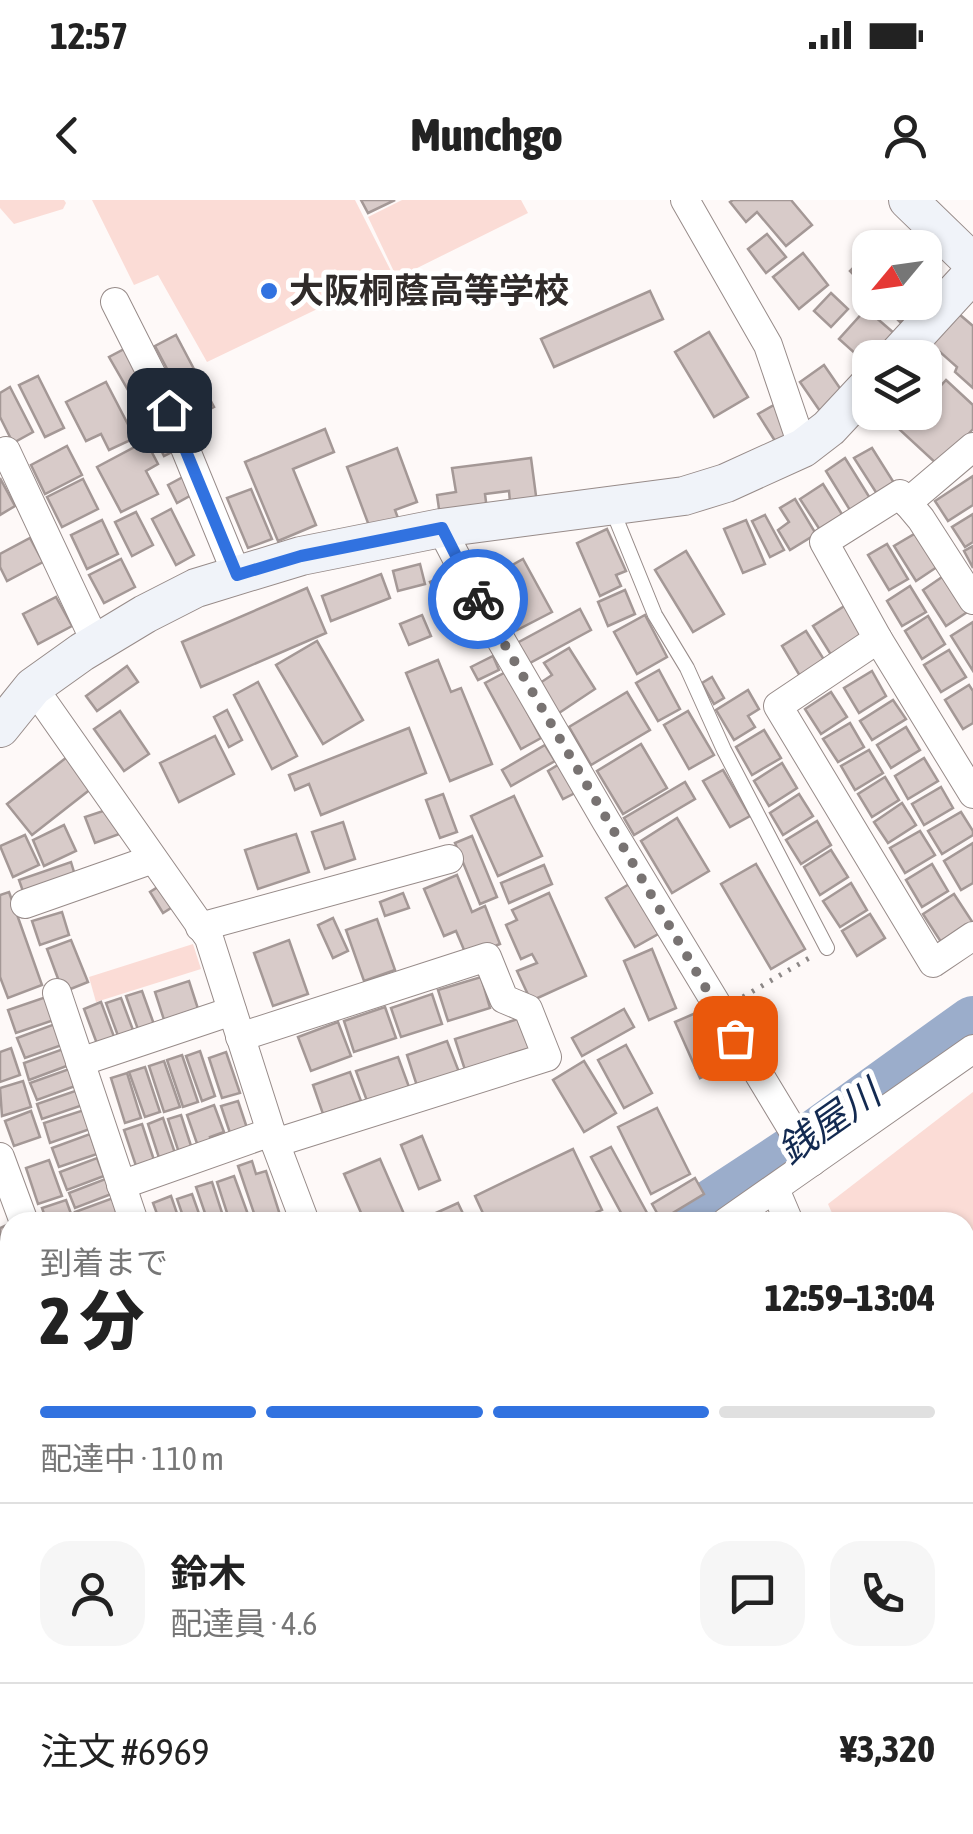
<!DOCTYPE html>
<html lang="ja">
<head>
<meta charset="utf-8">
<style>
  :root { --surface:#fff; --page:#f6f6f6; --text:#222; --muted:#767676; --line:#e0e0e0; --accent:#3172e0 }
  body { margin:0; font-family:"Asap Condensed","Noto Sans JP",sans-serif; background:var(--page); color:var(--text); height:100vh; display:flex; flex-direction:column; font-size:38px; white-space:nowrap }
  * { box-sizing:border-box; margin:0 }
  p { font-size:32px; color:var(--muted) }
  .icon { flex:none; width:55px; height:55px; fill:none; stroke:currentColor; stroke-width:2; stroke-linecap:round; stroke-linejoin:round }
  .map { position:relative; flex:1; overflow:hidden }
  .details { position:absolute; left:0px; top:1012px; width:975px; height:622px; display:flex; flex-direction:column; background:var(--surface); border-radius:30px 30px 0 0; box-shadow:0 2px 8px #0004 }
  .details>* { flex:none }
  .needle { width:65px; rotate:241deg }
  .tools { position:absolute; left:852px; top:30px; display:grid; gap:20px }
  .tools a { display:grid; place-items:center; width:90px; height:90px; border-radius:20px; background:var(--surface); box-shadow:0 2px 8px #0004; font-size:50px }
  .pin { position:absolute; display:grid; place-items:center; width:85px; height:85px; color:#fff; margin:-42px; border-radius:20px; box-shadow:0 5px 15px #0006 }
  .courier { position:absolute; display:grid; place-items:center; width:100px; height:100px; margin:-50px; border:8px solid #3172e0; border-radius:50%; background:#fff; color:#222; box-shadow:0 2px 12px #0007 }
  .summary em { font-style:normal; font-weight:800 }
  .summary div { display:flex; flex-direction:column-reverse }
  .summary { display:flex; align-items:center; justify-content:space-between; height:170px; padding:0 40px }
  h1 { font-size:65px; font-weight:800; line-height:75px }
  .bar { display:grid; grid-template-columns:repeat(4,1fr); gap:15px 10px; align-content:center; height:120px; padding:0 40px }
  .bar i { height:12px; border-radius:8px; background:var(--line) }
  .bar .selected { background:var(--accent) }
  .bar p { grid-column:span 4 }
  .line { display:flex; align-items:center; gap:25px; padding:0 40px; border-top:2px solid var(--line) }
  .line div { flex:1 }
  .round { display:grid; place-items:center; flex:none; width:105px; height:105px; border-radius:30px; background:var(--page) }
  .status { display:flex; justify-content:space-between; align-items:center; height:70px; padding:0 50px; background:var(--surface); direction:ltr }
  .status svg { height:28px; fill:currentColor }
  header { display:flex; justify-content:space-between; align-items:center; height:130px; padding:0 40px; background:var(--surface); font-size:45px; font-weight:800 }
  .map>svg:first-child { display:block }
  .green { fill:#fbdcd6 }
  .lines { fill:none; stroke-linecap:round; stroke-linejoin:round }
  .stream { stroke:#9badcb; stroke-width:9 }
  .river { stroke:#9badcb; stroke-width:52 }
  .building { fill:#d8cbc9; stroke:#a49896; stroke-width:2.5 }
  .lane-casing { stroke:#978b89; stroke-width:16 }
  .street-casing { stroke:#978b89; stroke-width:30 }
  .secondary-casing { stroke:#978b89; stroke-width:40 }
  .path { stroke:#8d8887; stroke-width:5; stroke-dasharray:2.5 8; stroke-linecap:butt }
  .lane { stroke:#fff; stroke-width:14 }
  .street { stroke:#fff; stroke-width:28 }
  .secondary { stroke:#f0f3f9; stroke-width:38 }
  .rail { stroke:#534e4d; stroke-width:8; stroke-dasharray:20 10; stroke-linecap:butt }
  .done { stroke:#787372; stroke-width:10; stroke-dasharray:0 18 }
  .route { stroke:#3172e0; stroke-width:12 }
  .poi-dot { fill:#3172e0; stroke:#fff; stroke-width:4 }
  .labels { text-anchor:middle; stroke-width:10; stroke-linejoin:round; paint-order:stroke }
  .poi-label { font-size:35px; font-weight:bold; fill:#302b2a; stroke:#fff; text-anchor:start }
  .water-label { font-size:38px; font-style:italic; fill:#132a51; stroke:#fff }
</style>
</head>
<body>
<div class="status"><b>12:57</b><svg viewBox="0 0 49 12"><path d="M0 12V9h3v3zM5 12V6h3v6zM10 12V3h3v9zM15 12V0h3v12zM26 1h20v11H26zM47 4h2v5h-2z"/></svg></div>
<header><svg class="icon" aria-label="back" viewBox="0 0 24 24"><path d="M15 5l-7 7 7 7"/></svg>Munchgo<svg class="icon" aria-label="person" viewBox="0 0 24 24"><circle cx="12" cy="8" r="4"/><path d="M4 21q1-7 8-7t8 7"/></svg></header>
<div class="map">
<svg width="973" height="1634" viewBox="0 0 973 1634">
  <rect width="100%" height="100%" fill="#fef9f8"/>
  <g class="green">
    <path d="M0,0H64L66,3L63,9L14,24L0,8Z"/>
    <path d="M92,0H355L392,73L207,162L158,75L134,85Z"/>
    <path d="M402,0H521L528,13L397,78L368,17Z"/>
    <path d="M193,744L201,769L96,802L89,777Z"/>
    <path d="M973,892V1184L965,1187V1022H836L828,1004Z"/>
  </g>
  <g class="lines">
    <g class="stream">
      <path d="M0,1424L10,1441"/>
      <path d="M118,1625L123,1634"/>
    </g>
    <g class="river">
      <path d="M686,1022L791,953L973,822"/>
      <path d="M0,1316L10,1314"/>
    </g>
  </g>
  <g class="building">
    <path d="M361,0H395L368,13Z"/>
    <path d="M733,0H791L812,25L786,46L757,12L746,22L730,2Z"/>
    <path d="M767,34L786,57L766,73L748,49Z"/>
    <path d="M870,51V92L850,71Z"/>
    <path d="M803,53L828,85L799,109L773,77Z"/>
    <path d="M650,91L663,119L554,167L541,139Z"/>
    <path d="M831,93L848,109L831,127L814,111Z"/>
    <path d="M880,102H919L900,122Z"/>
    <path d="M866,109L895,134L875,158H870L868,165L839,139Z"/>
    <path d="M959,114L973,126V188L955,172L957,167L932,145Z"/>
    <path d="M709,132L748,197L714,217L675,152Z"/>
    <path d="M176,135L214,207L193,218L155,146Z"/>
    <path d="M130,146L149,178L128,190L109,157Z"/>
    <path d="M824,165L846,197L822,214L800,182Z"/>
    <path d="M38,176L64,228L45,237L19,185Z"/>
    <path d="M946,180L973,205V229L939,266L900,230L916,212H925V203Z"/>
    <path d="M106,182L135,238L109,250L101,234L86,241L66,202Z"/>
    <path d="M10,187L33,232L13,243L0,217V193Z"/>
    <path d="M149,189L168,223L147,234L129,200Z"/>
    <path d="M774,205L792,236L777,244L758,214Z"/>
    <path d="M325,229L334,252L293,269L316,325L278,341L245,262Z"/>
    <path d="M170,230L180,248L164,256L155,238Z"/>
    <path d="M146,241L158,264L146,271L158,294L121,312L97,267Z"/>
    <path d="M67,246L82,275L45,294L31,265Z"/>
    <path d="M397,248L417,302L395,310L399,321L371,331L347,267Z"/>
    <path d="M872,248L896,286L879,297L854,258Z"/>
    <path d="M531,258L538,311L511,314L509,291L485,294L487,310L440,316L437,295L456,292L452,268Z"/>
    <path d="M845,258L873,303L853,315L826,271Z"/>
    <path d="M185,276L195,293L177,303L168,285Z"/>
    <path d="M973,276V305L948,321L935,301Z"/>
    <path d="M0,278L15,306L0,315Z"/>
    <path d="M83,279L98,309L62,327L47,297Z"/>
    <path d="M823,284L845,319L822,333L800,299Z"/>
    <path d="M251,289L272,339L248,348L227,298Z"/>
    <path d="M795,299L816,334L790,350L778,330L789,322L780,308Z"/>
    <path d="M171,309L194,355L176,365L152,319Z"/>
    <path d="M136,312L153,345L132,356L115,322Z"/>
    <path d="M973,314V342L965,347L952,327Z"/>
    <path d="M765,315L784,350L770,357L752,321Z"/>
    <path d="M102,320L118,354L87,369L71,335Z"/>
    <path d="M746,320L765,364L743,373L724,329Z"/>
    <path d="M607,329L626,371L616,375L621,386L600,396L577,343Z"/>
    <path d="M916,333L937,367L916,381L894,346Z"/>
    <path d="M30,338L43,362L7,381L0,367V354Z"/>
    <path d="M887,344L908,379L889,390L868,355Z"/>
    <path d="M973,346V368L964,351Z"/>
    <path d="M686,351L724,414L693,432L655,370Z"/>
    <path d="M121,359L135,387L104,403L89,375Z"/>
    <path d="M523,359L552,412L517,430L489,378Z"/>
    <path d="M420,364L425,384L398,391L393,371Z"/>
    <path d="M453,372L473,418L450,427L430,382Z"/>
    <path d="M381,374L390,398L331,421L322,396Z"/>
    <path d="M945,375L969,411L946,426L923,390Z"/>
    <path d="M910,386L926,412L902,426L887,401Z"/>
    <path d="M307,388L326,433L201,487L182,442Z"/>
    <path d="M625,390L635,414L608,426L598,402Z"/>
    <path d="M56,397L72,426L38,444L23,414Z"/>
    <path d="M846,405L865,437L833,458L813,426Z"/>
    <path d="M580,409L591,430L528,464L517,443Z"/>
    <path d="M422,415L431,436L409,445L400,424Z"/>
    <path d="M645,415L667,457L637,474L614,432Z"/>
    <path d="M928,416L945,444L922,459L905,431Z"/>
    <path d="M973,422V471L951,436Z"/>
    <path d="M806,431L828,466L803,481L782,446Z"/>
    <path d="M317,441L363,520L323,544L276,465Z"/>
    <path d="M569,448L595,489L556,515L537,485L552,475L544,463Z"/>
    <path d="M949,450L966,477L941,492L924,465Z"/>
    <path d="M493,456L499,470L478,480L471,467Z"/>
    <path d="M438,460L451,492L461,488L492,564L450,581L406,473Z"/>
    <path d="M127,466L138,482L97,511L86,496Z"/>
    <path d="M659,470L680,509L658,521L636,483Z"/>
    <path d="M872,471L886,496L859,513L844,488Z"/>
    <path d="M506,472L541,538L521,549L485,483Z"/>
    <path d="M712,477L724,498L714,504L702,483Z"/>
    <path d="M258,482L297,556L272,569L234,495Z"/>
    <path d="M969,485L973,491V523L963,529L945,500Z"/>
    <path d="M748,490L759,509L748,516L755,527L734,540L716,510Z"/>
    <path d="M627,492L650,530L591,565L569,527Z"/>
    <path d="M831,492L847,517L821,534L805,509Z"/>
    <path d="M893,500L906,519L872,540L860,521Z"/>
    <path d="M227,510L242,540L229,547L214,517Z"/>
    <path d="M120,511L149,554L124,571L94,529Z"/>
    <path d="M688,511L714,555L689,569L664,525Z"/>
    <path d="M850,523L864,547L838,562L823,539Z"/>
    <path d="M906,527L920,550L891,568L877,545Z"/>
    <path d="M409,528L426,573L321,615L309,584L295,590L289,575Z"/>
    <path d="M764,530L781,558L752,575L736,547Z"/>
    <path d="M215,536L234,574L179,602L160,563Z"/>
    <path d="M641,544L667,588L623,614L597,571Z"/>
    <path d="M545,545L555,561L511,586L502,570Z"/>
    <path d="M869,550L883,573L855,590L841,566Z"/>
    <path d="M67,557L92,588L32,635L7,604Z"/>
    <path d="M924,558L938,581L908,599L895,576Z"/>
    <path d="M561,563L577,592L563,599L548,571Z"/>
    <path d="M782,563L797,588L769,606L754,581Z"/>
    <path d="M723,570L750,616L730,627L703,581Z"/>
    <path d="M885,577L899,600L872,617L858,594Z"/>
    <path d="M685,582L695,599L634,635L624,618Z"/>
    <path d="M941,587L953,608L924,625L912,604Z"/>
    <path d="M443,594L457,632L440,638L426,600Z"/>
    <path d="M799,594L813,616L783,635L770,613Z"/>
    <path d="M514,596L542,656L498,676L471,616Z"/>
    <path d="M902,603L916,625L888,643L874,622Z"/>
    <path d="M112,608L122,633L95,643L85,617Z"/>
    <path d="M961,612L973,631V635L942,654L928,631Z"/>
    <path d="M677,618L709,671L672,693L641,641Z"/>
    <path d="M817,621L831,645L801,664L786,640Z"/>
    <path d="M343,622L355,659L325,669L312,632Z"/>
    <path d="M64,625L76,651L44,666L33,640Z"/>
    <path d="M920,631L935,655L905,673L890,648Z"/>
    <path d="M296,634L309,672L258,689L245,650Z"/>
    <path d="M25,635L39,665L13,677L0,646Z"/>
    <path d="M472,636L497,697L480,704L455,643Z"/>
    <path d="M973,643V683L961,690L944,661Z"/>
    <path d="M831,650L848,677L820,695L804,667Z"/>
    <path d="M71,662L77,682L26,700L19,680Z"/>
    <path d="M756,664L805,749L771,769L721,684Z"/>
    <path d="M932,664L948,691L922,707L906,680Z"/>
    <path d="M544,665L552,684L509,703L501,683Z"/>
    <path d="M457,675L472,712L485,706L500,744L467,757L456,731L444,736L424,689Z"/>
    <path d="M631,683L660,733L635,747L606,698Z"/>
    <path d="M851,683L867,710L840,727L823,701Z"/>
    <path d="M161,685L174,706L163,713L150,692Z"/>
    <path d="M9,692L42,785L8,798L0,777V695Z"/>
    <path d="M403,693L409,708L385,716L380,702Z"/>
    <path d="M549,693L586,776L531,801L517,771L537,763L532,754L521,759L506,725L517,720L512,710Z"/>
    <path d="M954,694L973,723L943,745L923,714Z"/>
    <path d="M62,712L69,735L40,745L32,721Z"/>
    <path d="M870,714L885,738L857,756L842,731Z"/>
    <path d="M333,718L348,751L333,758L318,725Z"/>
    <path d="M377,719L395,770L364,781L346,730Z"/>
    <path d="M71,740L88,782L63,792L47,749Z"/>
    <path d="M289,740L308,794L273,806L254,753Z"/>
    <path d="M652,749L676,808L649,820L624,761Z"/>
    <path d="M481,777L490,808L448,821L438,790Z"/>
    <path d="M189,781L200,815L166,826L155,792Z"/>
    <path d="M142,791L156,830L140,835L126,796Z"/>
    <path d="M432,794L442,824L401,837L391,808Z"/>
    <path d="M46,797L54,820L16,833L8,810Z"/>
    <path d="M121,798L136,838L121,844L106,803Z"/>
    <path d="M101,802L116,842L99,849L84,809Z"/>
    <path d="M385,807L396,838L354,852L344,821Z"/>
    <path d="M624,809L634,827L582,856L572,838Z"/>
    <path d="M705,809L730,865L700,878L675,822Z"/>
    <path d="M524,817L533,849L465,870L455,839Z"/>
    <path d="M338,822L351,856L311,871L298,837Z"/>
    <path d="M55,824L62,845L25,858L17,838Z"/>
    <path d="M447,841L459,872L417,886L407,855Z"/>
    <path d="M626,845L652,893L624,908L598,860Z"/>
    <path d="M11,848L20,875L0,882V852Z"/>
    <path d="M66,848L72,864L29,880L24,863Z"/>
    <path d="M200,851L215,896L202,901L186,856Z"/>
    <path d="M226,852L240,893L222,898L209,858Z"/>
    <path d="M182,855L198,902L183,907L167,860Z"/>
    <path d="M398,857L409,887L367,901L356,871Z"/>
    <path d="M164,861L180,907L164,912L149,866Z"/>
    <path d="M584,861L616,913L584,932L553,880Z"/>
    <path d="M145,867L160,912L145,917L129,872Z"/>
    <path d="M72,868L78,885L37,900L30,883Z"/>
    <path d="M350,872L361,901L323,914L313,885Z"/>
    <path d="M127,873L141,918L125,923L111,878Z"/>
    <path d="M23,881L31,907L2,916L0,888Z"/>
    <path d="M78,890L83,905L42,919L37,904Z"/>
    <path d="M238,901L249,934L232,939L221,906Z"/>
    <path d="M214,905L224,932L210,937L214,948L200,952L187,915Z"/>
    <path d="M657,908L690,974L651,994L618,927Z"/>
    <path d="M84,910L90,929L50,943L44,923Z"/>
    <path d="M31,911L40,937L14,946L5,921Z"/>
    <path d="M181,915L194,955L181,959L168,919Z"/>
    <path d="M163,918L177,959L161,964L148,924Z"/>
    <path d="M142,924L156,966L138,972L124,930Z"/>
    <path d="M90,934L97,954L59,967L52,948Z"/>
    <path d="M422,936L440,980L419,989L401,945Z"/>
    <path d="M611,947L652,1022H626L591,957Z"/>
    <path d="M573,949L602,1010L575,1022H487L475,996Z"/>
    <path d="M97,958L104,976L67,990L60,972Z"/>
    <path d="M380,959L404,1014L384,1022H365L344,974Z"/>
    <path d="M49,960L62,996L38,1004L26,968Z"/>
    <path d="M252,961L256,974L266,971L280,1015L257,1022L238,966Z"/>
    <path d="M234,976L250,1020L243,1022H230L217,982Z"/>
    <path d="M108,978L114,993L75,1008L69,993Z"/>
    <path d="M695,978L704,994L661,1020L652,1004Z"/>
    <path d="M212,982L225,1022H208L196,987Z"/>
    <path d="M192,994L202,1022H185L177,999Z"/>
    <path d="M171,996L180,1022H160L153,1003Z"/>
    <path d="M113,998L118,1012L88,1022H79L75,1012Z"/>
    <path d="M66,1000L74,1022H47L42,1008Z"/>
    <path d="M458,1003L467,1022H416Z"/>
    <path d="M7,1025L10,1032V1048L0,1052V1028Z"/>
    <path d="M10,1055V1080L1,1083L0,1059Z"/>
    <path d="M10,1084V1110H9L0,1088Z"/>
    <path d="M9,1143L10,1167L0,1171V1146Z"/>
    <path d="M10,1171V1195L1,1198L0,1175Z"/>
    <path d="M973,1320V1423L965,1386V1322Z"/>
    <path d="M348,1625H378L379,1630L349,1633Z"/>
    <path d="M394,1625H429L430,1634H396Z"/>
    <path d="M473,1625H497L499,1634H475Z"/>
    <path d="M503,1625H525L527,1634H505Z"/>
    <path d="M534,1625H574L576,1634H535Z"/>
    <path d="M622,1625H650L634,1634H627Z"/>
    <path d="M663,1625L668,1634H646Z"/>
    <path d="M730,1625H759L763,1632L721,1634L719,1631Z"/>
  </g>
  <g class="lines">
    <defs>
      <path id="lane" d="M612,309L655,415L687,468L724,550L827,748"/>
      <g id="street">
        <path d="M685,0L768,145L803,248"/>
        <path d="M115,102L169,209L237,375"/>
        <path d="M6,251L96,443"/>
        <path d="M907,303L973,247"/>
        <path d="M441,328L483,409L606,621L812,962"/>
        <path d="M973,400L921,319L900,294L824,342L878,439L973,594"/>
        <path d="M878,439L778,506L933,763L973,736"/>
        <path d="M33,487L209,738L271,932L305,1022"/>
        <path d="M25,704L153,659"/>
        <path d="M200,727L449,659"/>
        <path d="M57,793L134,1022"/>
        <path d="M240,837L487,757L504,799L528,809L547,857L275,943"/>
        <path d="M80,862L232,811"/>
        <path d="M0,957L24,1022"/>
        <path d="M121,985L271,932"/>
        <path d="M775,989L789,1022"/>
        <path d="M726,1022L973,849"/>
        <path d="M0,1284L10,1282"/>
        <path d="M0,1353L10,1351"/>
        <path d="M965,1611L973,1616"/>
        <path d="M329,1625L347,1634"/>
        <path d="M442,1625L443,1634"/>
        <path d="M599,1625L604,1634"/>
        <path d="M688,1625L693,1634"/>
      </g>
      <g id="secondary">
        <path d="M908,0L973,63"/>
        <path d="M895,158L973,73"/>
        <path d="M0,528L33,487L82,452L145,414L196,388L301,356L441,328L684,296L726,283L803,248L829,228L870,184"/>
      </g>
    </defs>
    <use href="#lane" class="lane-casing"/>
    <use href="#street" class="street-casing"/>
    <use href="#secondary" class="secondary-casing"/>
    <path class="path" d="M743,797L811,757"/>
    <use href="#lane" class="lane"/>
    <use href="#street" class="street"/>
    <use href="#secondary" class="secondary"/>
    <g class="rail">
      <path d="M0,1551L10,1554"/>
      <path d="M0,1592L10,1594"/>
      <path d="M120,1625L145,1634"/>
      <path d="M233,1625L253,1634"/>
    </g>
  </g>
  <g class="lines">
    <path class="done" d="M478,399L735,838"/>
    <path class="route" d="M169,210L237,375L301,356L442,328L478,399"/>
  </g>
  <circle class="poi-dot" cx="269" cy="91" r="10"/>
  <g class="labels">
    <g class="poi-label">
      <text x="289" y="103">大阪桐蔭高等学校</text>
    </g>
    <g class="water-label">
      <text transform="translate(829 922) rotate(-35)" y="13">銭屋川</text>
    </g>
  </g>
</svg>
<div class="tools">
<a><svg class="needle" viewBox="-14 -14 28 28"><path d="M0-13l5 13h-10z" fill="#e53935"/><path d="M0 13l5-13h-10z" fill="#767676"/></svg></a>
<a><svg class="icon" aria-label="layers" viewBox="0 0 24 24"><path d="M12 4l9 5-9 5-9-5zM3 14l9 5 9-5"/></svg></a>
</div>
<div class="pin" style="left:735px;top:838px;background:#ea580c"><svg class="icon" aria-label="bag" viewBox="0 0 24 24"><path d="M5 8h14l-1 12H6zM9 8a3 3 0 0 1 6 0"/></svg></div>
<div class="pin" style="left:169px;top:210px;background:#1f2937"><svg class="icon" aria-label="home" viewBox="0 0 24 24"><path d="M3 11l9-7 9 7M6 9v11h12V9"/></svg></div>
<div class="courier" style="left:478px;top:399px"><svg class="icon" aria-label="bike" viewBox="0 0 24 24"><circle cx="6" cy="16" r="4"/><circle cx="18" cy="16" r="4"/><path d="M6 16l4-8h5l3 8M10 8l3 8H6M13 5h3"/></svg></div>
<section class="details">
<div class="summary"><div><h1>2 分</h1><p>到着まで</p></div><em>12:59–13:04</em></div>
<div class="bar"><i class="selected"></i><i class="selected"></i><i class="selected"></i><i></i><p>配達中 · 110 m</p></div>
<div class="line" style="height:180px"><a class="round"><svg class="icon" aria-label="person" viewBox="0 0 24 24"><circle cx="12" cy="8" r="4"/><path d="M4 21q1-7 8-7t8 7"/></svg></a><div><b>鈴木</b><p>配達員 · 4.6</p></div><a class="round"><svg class="icon" aria-label="chat" viewBox="0 0 24 24"><path d="M4 5h16v11H9l-5 4z"/></svg></a><a class="round"><svg class="icon" aria-label="phone" viewBox="0 0 24 24"><path d="M5 4h4l2 5-3 2q2 4 5 5l2-3 5 2v4C11 20 4 13 5 4z"/></svg></a></div>
<div class="line" style="height:130px"><div>注文 #6969</div><b>¥3,320</b></div>
</section>
</div>
</body>
</html>
